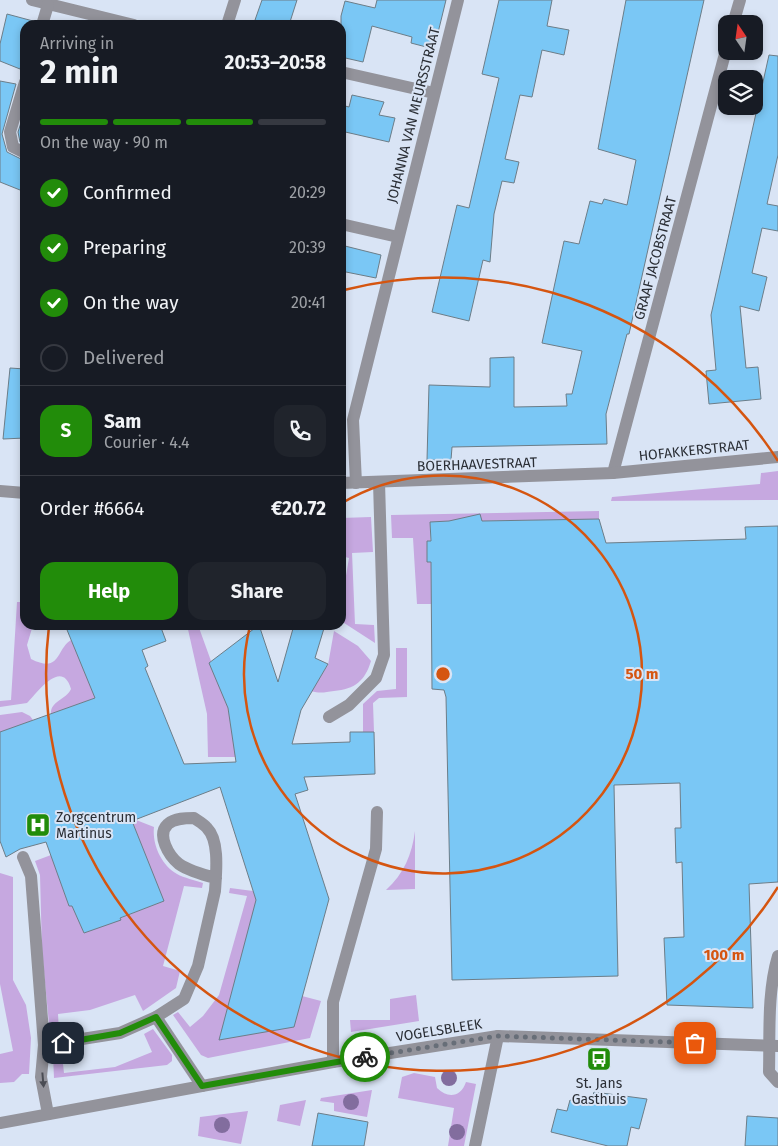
<!DOCTYPE html>
<html lang="en">
<head>
<meta charset="utf-8">
<style>
  :root { --surface:#171b24; --page:#20242c; --text:#f1f3f6; --muted:#9ea1a6; --line:#363941; --accent:#228c0a }
  body { margin:0; font-family:"Fira Sans",sans-serif; background:var(--page); color:var(--text); height:100vh; display:flex; flex-direction:column; font-size:19px; white-space:nowrap }
  * { box-sizing:border-box; margin:0 }
  p { font-size:16px; color:var(--muted) }
  .icon { flex:none; width:28px; height:28px; fill:none; stroke:currentColor; stroke-width:2; stroke-linecap:round; stroke-linejoin:round }
  .map { position:relative; flex:1; overflow:hidden }
  .panel { position:absolute; left:20px; top:20px; width:326px; height:610px; display:flex; flex-direction:column; background:var(--surface); border-radius:15px; box-shadow:0 2px 8px #0003 }
  .panel>* { flex:none }
  .needle { width:32px; rotate:347deg }
  .tools { position:absolute; left:718px; top:15px; display:grid; gap:10px }
  .tools a { display:grid; place-items:center; width:45px; height:45px; border-radius:10px; background:var(--surface); box-shadow:0 2px 8px #0003; font-size:25px }
  .pin { position:absolute; display:grid; place-items:center; width:42px; height:42px; color:#fff; margin:-21px; border-radius:10px; box-shadow:0 2px 8px #0006 }
  .courier { position:absolute; display:grid; place-items:center; width:50px; height:50px; margin:-25px; border:4px solid #228c0a; border-radius:50%; background:#fff; color:#222; box-shadow:0 1px 6px #0007 }
  .overview em { font-style:normal; font-weight:700 }
  .overview div { display:flex; flex-direction:column-reverse }
  .overview { display:flex; align-items:center; justify-content:space-between; height:85px; padding:0 20px }
  h1 { font-size:32px; font-weight:700; line-height:38px }
  .bar { display:grid; grid-template-columns:repeat(4,1fr); gap:8px 5px; align-content:center; height:60px; padding:0 20px }
  .bar i { height:6px; border-radius:4px; background:var(--line) }
  .bar .current { background:var(--accent) }
  .bar p { grid-column:span 4 }
  .line { display:flex; align-items:center; gap:12px; padding:0 20px; border-top:1px solid var(--line) }
  .line div { flex:1 }
  .round { display:grid; place-items:center; flex:none; width:52px; height:52px; border-radius:15px; background:var(--page) }
  ol { padding:0 20px; list-style:none }
  li { display:flex; align-items:center; gap:15px; height:55px }
  li p { margin-inline-start:auto }
  li .icon { padding:5px; border-radius:50%; background:var(--accent); color:#fff; stroke-width:4 }
  li:last-child { color:var(--muted) }
  li i { width:28px; height:28px; border:2px solid var(--line); border-radius:50% }
  .cta { display:flex; gap:10px; margin-top:auto; padding:10px 20px }
  .cta a { flex:1; height:58px; border-radius:15px; background:var(--accent); color:#fff; font-size:20px; font-weight:700; line-height:58px; text-align:center }
  .cta a+a { background:var(--page); color:var(--text) }
  .map>svg:first-child { display:block }
  .green { fill:#c6a8e0 }
  .building { fill:#7ac7f5; stroke:#6c7d88 }
  .lines { fill:none; stroke-linecap:round; stroke-linejoin:round }
  .minor { stroke:#93939b; stroke-width:12 }
  .tree { fill:#826d9e }
  .oneway { fill:#4a4c54 }
  .done { stroke:#676e78; stroke-width:5; stroke-dasharray:0 9 }
  .route { stroke:#228c0a; stroke-width:6 }
  .ring { fill:none; stroke:#d55510; stroke-width:2.5 }
  .labels { text-anchor:middle; stroke-width:4; stroke-linejoin:round; paint-order:stroke }
  .street-label { font-size:14px; fill:#2a2e35; stroke:#d9e4f5 }
  .poi-label { font-size:14px; fill:#2a2e35; stroke:#d9e4f5; text-anchor:start }
  .centre { fill:#d55510; stroke:#d9e4f5; stroke-width:2.5 }
  .ring-label { font-size:15px; text-anchor:middle; font-weight:bold; fill:#d55510; stroke:#d9e4f5; stroke-width:4; stroke-linejoin:round; paint-order:stroke }
</style>
</head>
<body>
<div class="map">
<svg width="778" height="1146" viewBox="0 0 778 1146">
  <rect width="100%" height="100%" fill="#d9e4f5"/>
  <g class="green">
    <path d="M778,471V500L611,501L612,497L760,484L761,473Z"/>
    <path d="M599,511V519L430,522L432,604H417L413,538H392L391,515Z"/>
    <path d="M371,517L373,552L352,553L355,624L374,625L375,643L341,621V605L349,558L341,556V518Z"/>
    <path d="M17,602H25V625H33L27,645L31,659C61,674 56,649 71,640L103,695L51,714C50,701 66,700 71,689C62,657 36,694 27,703L0,707V701L11,700Z"/>
    <path d="M187,625H198L228,708L236,757H208L207,714Z"/>
    <path d="M334,631L358,646L371,661C365,681 355,689 334,691C325,692 321,694 311,691L328,665Z"/>
    <path d="M396,648H407V697L379,698L373,703L374,732H363V704L377,691L396,689Z"/>
    <path d="M22,712L30,716L33,720L0,733V715Z"/>
    <path d="M131,818L154,827C152,844 161,865 177,874C184,878 195,880 203,883L202,888L184,886L163,966L180,971L176,988L143,1011L135,995L90,1010L58,1014L59,1032L50,1034L42,951L40,875L35,861L51,855L69,906L72,905L84,933L163,901Z"/>
    <path d="M415,831V889L386,890C404,874 412,854 415,831Z"/>
    <path d="M0,873L13,877V980L26,1005L31,1038L29,1074H22L14,1082L0,1083V1054L13,1051L0,984Z"/>
    <path d="M230,888L253,891L302,996L321,1001L310,1038L208,1058L201,1055L173,1015L178,1012L190,1027L203,1016L219,995L247,896L229,893Z"/>
    <path d="M416,995L419,1021L351,1032L350,1020H390V999Z"/>
    <path d="M153,1029L172,1055V1061L167,1065L54,1078L53,1055H62L64,1073L115,1067L152,1052L144,1034Z"/>
    <path d="M414,1073L435,1077L437,1088C448,1099 461,1097 466,1082L476,1084L464,1146H448L454,1108L398,1098L402,1077Z"/>
    <path d="M372,1090L367,1117L334,1111V1103L320,1101L321,1098Z"/>
    <path d="M306,1100L300,1126L277,1121L280,1105Z"/>
    <path d="M248,1111L241,1144L198,1136L200,1117Z"/>
  </g>
  <g class="building">
    <path d="M262,0H297L289,25H270L255,20Z"/>
    <path d="M377,0H446L434,49L411,43L412,37L372,26L363,62L341,57V16L345,1L375,8Z"/>
    <path d="M499,0H552L547,26L569,30L564,55L542,50L532,97L520,95L505,159L519,162L514,183L502,181L494,214L490,262L483,260L469,321L432,312L457,205L469,208L499,78L482,74Z"/>
    <path d="M626,0H704L629,334H627L606,414L607,444L452,447L451,460H427L429,385L490,387V358L514,357V407L567,406L566,394H572L582,351L542,343L564,241L579,244L590,201L602,204L604,199L627,205L636,160L598,149Z"/>
    <path d="M7,14L33,21L32,25H25V50L20,69L0,61V44Z"/>
    <path d="M769,55L778,56V155L767,204L778,206V231L762,228L752,273L767,277L759,311L740,306L746,368L758,367L761,399L709,404L706,371L716,370L711,315Z"/>
    <path d="M0,81L16,84L2,134L7,152L25,161V192L0,182Z"/>
    <path d="M352,95L384,102L379,115L395,118L389,142L341,131V105L349,107Z"/>
    <path d="M25,110V144L20,142L18,132Z"/>
    <path d="M341,245L381,255L376,278L341,271Z"/>
    <path d="M10,368L25,369V438L3,439Z"/>
    <path d="M480,514L482,521L599,519L606,543L746,539L745,527L778,526V882L749,884L753,1008L667,1005L664,938L684,937L682,862L676,863L675,828H681L680,783L614,785L618,976L452,980L446,697L444,690L432,689L431,562H427V541H431L430,522L449,521Z"/>
    <path d="M65,625H160L166,641L142,650L148,666L145,668L184,764L236,762L228,708L209,663L259,625L278,682L294,625H325L315,658L328,664L301,710L292,744L350,742V732H374L375,774L304,777L308,790L295,794L329,899L294,1027L219,1040L256,900L220,787L132,821L164,901L120,918L121,920L84,933L72,906H69L46,842L20,849L6,857L0,841V732L95,698Z"/>
    <path d="M594,1092L647,1099L639,1129L631,1127L627,1146H608L551,1132L557,1109L567,1111L570,1100L590,1105Z"/>
    <path d="M318,1113L368,1122L364,1146H312Z"/>
    <path d="M747,1116L778,1118V1146H745Z"/>
  </g>
  <g class="lines">
    <g class="minor">
      <path d="M32,0L134,25"/>
      <path d="M733,24L740,0"/>
      <path d="M42,25L48,5"/>
      <path d="M227,25L235,0"/>
      <path d="M341,72L434,93"/>
      <path d="M25,82L10,132L13,147L25,153"/>
      <path d="M341,224L398,237"/>
      <path d="M613,473L726,50"/>
      <path d="M341,483L613,473L778,457"/>
      <path d="M356,483L353,420L458,0"/>
      <path d="M0,491L25,493"/>
      <path d="M329,717L349,705L376,678L384,655L379,482"/>
      <path d="M23,857L31,876L44,1045L41,1077L48,1114"/>
      <path d="M778,956C767,993 770,1034 769,1072L778,1082"/>
      <path d="M156,1017L202,1086"/>
      <path d="M44,1045L120,1033L156,1017L184,999L198,966L215,891C216,874 220,841 207,828C204,824 198,821 194,818C186,818 175,818 168,824C156,835 169,856 179,864C189,871 204,875 216,878"/>
      <path d="M333,1062V1002L376,849L377,812"/>
      <path d="M0,1123L333,1062L498,1036L778,1046"/>
      <path d="M475,1146L498,1036"/>
    </g>
  </g>
  <g class="tree">
    <circle cx="449" cy="1078" r="8"/>
    <circle cx="351" cy="1102" r="8"/>
    <circle cx="222" cy="1125" r="8"/>
    <circle cx="457" cy="1132" r="8"/>
  </g>
  <defs><path id="oneway-solid" d="M-6-.8H1V-3.2L6.5 0L1 3.2V.8H-6Z" transform="scale(1.25)"/></defs>
  <use class="oneway" href="#oneway-solid" transform="translate(43 1080) rotate(85)"/>
  <g class="lines">
    <path class="done" d="M365,1057L498,1036L695,1043"/>
    <path class="route" d="M63,1043L120,1033L156,1017L202,1086L365,1057"/>
  </g>
  <g class="ring">
    <path d="M342 503A199 199 0 1 1 250 626"/>
    <path d="M778 887A397 397 0 0 1 49 626M344 290A397 397 0 0 1 778 461"/>
  </g>
  <defs>
    <symbol id="hospital-square" viewBox="-11 -11 22 22"><rect x="-9" y="-9" width="18" height="18" rx="4" fill="#228c0a" stroke="#d9e4f5"/><path d="M-5-5h3v3.5h4V-5h3V5h-3V1.5h-4V5h-3Z" fill="#fff"/></symbol>
    <symbol id="bus-square" viewBox="-11 -11 22 22"><rect x="-9" y="-9" width="18" height="18" rx="4" fill="#228c0a" stroke="#d9e4f5"/><path d="M-5-6H5V4H4V6H2V4H-2V6H-4V4H-5ZM-3.5-4V0h7V-4ZM-3.5 1.2v1.5H-2V1.2ZM2 1.2v1.5H3.5V1.2Z" fill="#fff"/></symbol>
  </defs>
  <g fill-rule="evenodd">
    <use href="#hospital-square" x="24" y="811" width="28" height="28"/>
    <use href="#bus-square" x="585" y="1045" width="28" height="28"/>
  </g>
  <g class="labels">
    <g class="street-label">
      <text transform="translate(413 115) rotate(-76)" y="5">JOHANNA VAN MEURSSTRAAT</text>
      <text transform="translate(655 258) rotate(-75)" y="5">GRAAF JACOBSTRAAT</text>
      <text transform="translate(694 450) rotate(-6)" y="5">HOFAKKERSTRAAT</text>
      <text transform="translate(477 464) rotate(-2)" y="5">BOERHAAVESTRAAT</text>
      <text transform="translate(439 1030) rotate(-9)" y="5">VOGELSBLEEK</text>
    </g>
    <g class="poi-label">
      <text x="56" y="822">Zorgcentrum<tspan x="56" dy="16">Martinus</tspan></text>
      <text x="599" y="1088" text-anchor="middle">St. Jans<tspan x="599" dy="16">Gasthuis</tspan></text>
    </g>
  </g>
  <circle cx="443" cy="674" r="8" class="centre"/>
  <g class="ring-label">
    <text x="642" y="679">50 m</text>
    <text x="724" y="960">100 m</text>
  </g>
</svg>
<div class="tools">
<a><svg class="needle" viewBox="-14 -14 28 28"><path d="M0-13l5 13h-10z" fill="#e53935"/><path d="M0 13l5-13h-10z" fill="#9ea1a6"/></svg></a>
<a><svg class="icon" aria-label="layers" viewBox="0 0 24 24"><path d="M12 4l9 5-9 5-9-5zM3 14l9 5 9-5"/></svg></a>
</div>
<div class="pin" style="left:695px;top:1043px;background:#ea580c"><svg class="icon" aria-label="bag" viewBox="0 0 24 24"><path d="M5 8h14l-1 12H6zM9 8a3 3 0 0 1 6 0"/></svg></div>
<div class="pin" style="left:63px;top:1043px;background:#1f2937"><svg class="icon" aria-label="home" viewBox="0 0 24 24"><path d="M3 11l9-7 9 7M6 9v11h12V9"/></svg></div>
<div class="courier" style="left:365px;top:1057px"><svg class="icon" aria-label="bike" viewBox="0 0 24 24"><circle cx="6" cy="16" r="4"/><circle cx="18" cy="16" r="4"/><path d="M6 16l4-8h5l3 8M10 8l3 8H6M13 5h3"/></svg></div>
<section class="panel">
<div class="overview"><div><h1>2 min</h1><p>Arriving in</p></div><em>20:53–20:58</em></div>
<div class="bar"><i class="current"></i><i class="current"></i><i class="current"></i><i></i><p>On the way · 90 m</p></div>
<ol>
<li><svg class="icon" aria-label="check" viewBox="0 0 24 24"><path d="M5 12l5 5 9-10"/></svg>Confirmed<p>20:29</p></li>
<li><svg class="icon" aria-label="check" viewBox="0 0 24 24"><path d="M5 12l5 5 9-10"/></svg>Preparing<p>20:39</p></li>
<li><svg class="icon" aria-label="check" viewBox="0 0 24 24"><path d="M5 12l5 5 9-10"/></svg>On the way<p>20:41</p></li>
<li><i></i>Delivered</li>
</ol>
<div class="line" style="height:90px"><b class="round" style="background:var(--accent);color:#fff">S</b><div><b>Sam</b><p>Courier · 4.4</p></div><a class="round"><svg class="icon" aria-label="phone" viewBox="0 0 24 24"><path d="M5 4h4l2 5-3 2q2 4 5 5l2-3 5 2v4C11 20 4 13 5 4z"/></svg></a></div>
<div class="line" style="height:65px"><div>Order #6664</div><b>€20.72</b></div>
<div class="cta"><a>Help</a><a>Share</a></div>
</section>
</div>
</body>
</html>
